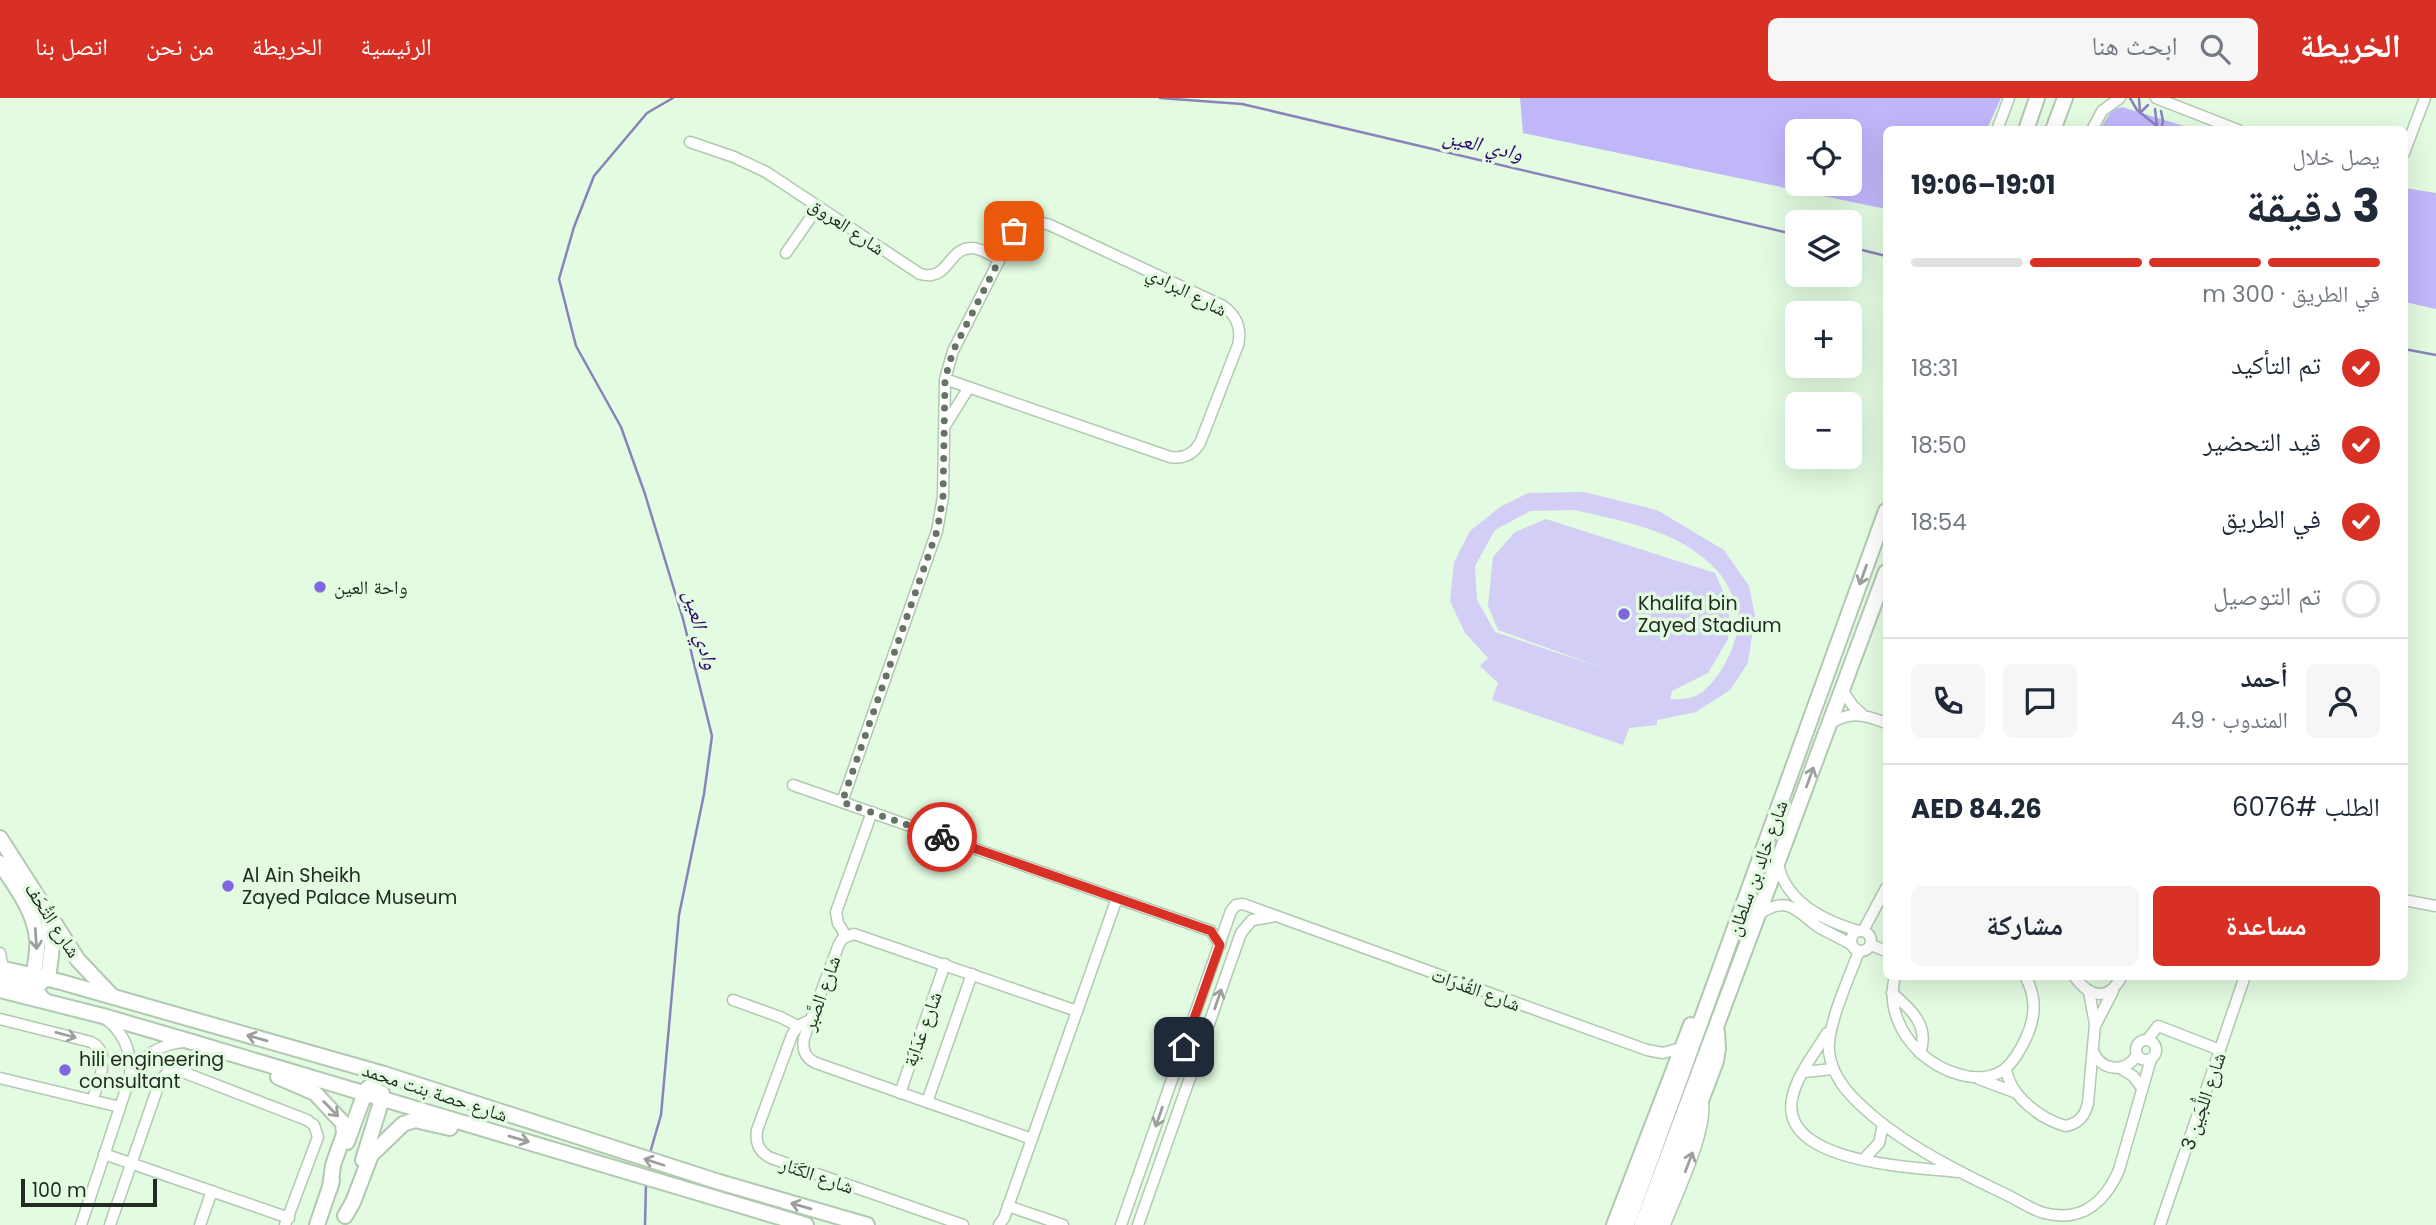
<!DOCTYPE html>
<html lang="ar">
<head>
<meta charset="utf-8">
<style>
  :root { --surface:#fff; --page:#f6f6f7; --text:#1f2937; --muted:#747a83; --line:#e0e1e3; --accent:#d93025 }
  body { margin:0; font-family:Poppins,"Noto Naskh Arabic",sans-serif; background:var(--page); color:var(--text); direction:rtl; height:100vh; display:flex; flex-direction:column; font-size:26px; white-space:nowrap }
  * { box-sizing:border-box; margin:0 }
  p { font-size:23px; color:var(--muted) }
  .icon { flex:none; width:38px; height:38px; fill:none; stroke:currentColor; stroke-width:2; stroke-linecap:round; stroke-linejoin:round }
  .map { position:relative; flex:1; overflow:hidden; direction:ltr }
  .sheet { position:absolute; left:1883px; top:28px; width:525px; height:854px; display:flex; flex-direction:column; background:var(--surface); border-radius:10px; box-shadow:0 7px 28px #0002; direction:rtl }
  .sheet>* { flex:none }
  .fabs { position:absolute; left:1785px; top:21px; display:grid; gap:14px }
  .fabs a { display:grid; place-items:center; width:77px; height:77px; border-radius:10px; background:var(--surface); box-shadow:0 7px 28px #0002; font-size:35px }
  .scale { position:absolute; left:21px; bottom:18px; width:136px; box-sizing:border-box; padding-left:7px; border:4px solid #222b22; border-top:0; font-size:19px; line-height:24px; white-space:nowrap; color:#222b22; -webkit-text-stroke:5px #e2fbe1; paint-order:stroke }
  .pin { position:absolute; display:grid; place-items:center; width:60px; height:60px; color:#fff; margin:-30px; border-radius:14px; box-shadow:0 4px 10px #0006 }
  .courier { position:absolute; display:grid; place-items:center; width:70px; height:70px; margin:-35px; border:5px solid #d93025; border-radius:50%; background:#fff; color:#222; box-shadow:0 2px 9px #0007 }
  .summary em { font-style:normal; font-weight:700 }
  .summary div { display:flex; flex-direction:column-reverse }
  .summary { display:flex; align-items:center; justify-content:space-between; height:119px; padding:0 28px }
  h1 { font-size:46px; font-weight:700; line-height:52px }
  .bar { display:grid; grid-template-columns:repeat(4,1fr); gap:10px 7px; align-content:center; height:84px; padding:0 28px }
  .bar i { height:9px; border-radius:5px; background:var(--line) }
  .bar .current { background:var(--accent) }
  .bar p { grid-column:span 4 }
  .line { display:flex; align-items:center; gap:18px; padding:0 28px; border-top:2px solid var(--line) }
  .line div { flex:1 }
  .round { display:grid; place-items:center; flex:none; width:74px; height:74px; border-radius:10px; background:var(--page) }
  ol { padding:0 28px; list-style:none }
  li { display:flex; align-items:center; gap:21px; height:77px }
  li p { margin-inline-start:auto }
  li .icon { padding:7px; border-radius:50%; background:var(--accent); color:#fff; stroke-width:4 }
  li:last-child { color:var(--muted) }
  li i { width:38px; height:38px; border:4px solid var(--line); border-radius:50% }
  .cta { display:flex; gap:14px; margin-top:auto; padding:14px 28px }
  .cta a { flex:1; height:80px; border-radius:10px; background:var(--accent); color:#fff; font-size:28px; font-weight:700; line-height:80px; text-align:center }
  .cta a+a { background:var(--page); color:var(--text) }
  header { display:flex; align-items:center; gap:42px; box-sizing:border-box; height:98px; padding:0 35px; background:var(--accent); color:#fff }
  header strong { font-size:33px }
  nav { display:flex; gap:38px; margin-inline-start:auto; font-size:24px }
  .search { width:490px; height:63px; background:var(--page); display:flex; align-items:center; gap:18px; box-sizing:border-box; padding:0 24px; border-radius:10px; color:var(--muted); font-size:26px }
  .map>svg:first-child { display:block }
  .green { fill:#d2cef5; fill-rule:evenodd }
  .forest { fill:#c0b7fb; fill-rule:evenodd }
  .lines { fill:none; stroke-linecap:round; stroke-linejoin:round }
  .stream { stroke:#8a83bb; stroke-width:2.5 }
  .street-casing { stroke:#b1c9b0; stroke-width:13 }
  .secondary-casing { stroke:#b1c9b0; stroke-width:18 }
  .primary-casing { stroke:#b1c9b0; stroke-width:18 }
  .street { stroke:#fff; stroke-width:10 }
  .secondary { stroke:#fff; stroke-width:14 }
  .primary { stroke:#fff; stroke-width:14 }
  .oneway { stroke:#9ca09c }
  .done { stroke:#657465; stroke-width:7; stroke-dasharray:0 12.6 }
  .route { stroke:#d93025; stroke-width:9 }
  .poi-dot { fill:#8265e1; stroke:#e2fbe1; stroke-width:2.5 }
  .labels { text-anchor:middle; stroke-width:7; stroke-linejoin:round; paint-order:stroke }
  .street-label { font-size:19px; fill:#222b22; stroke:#e2fbe1 }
  .poi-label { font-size:19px; fill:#222b22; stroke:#e2fbe1; text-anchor:start }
  .water-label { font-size:21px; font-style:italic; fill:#2f086c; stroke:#e2fbe1 }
</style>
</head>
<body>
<header>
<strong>الخريطة</strong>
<div class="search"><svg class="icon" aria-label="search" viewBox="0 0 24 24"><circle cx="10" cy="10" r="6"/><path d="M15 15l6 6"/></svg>ابحث هنا</div>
<nav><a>الرئيسية</a><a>الخريطة</a><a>من نحن</a><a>اتصل بنا</a></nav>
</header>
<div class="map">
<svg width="2436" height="1127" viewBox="0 0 2436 1127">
  <rect width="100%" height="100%" fill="#e2fbe1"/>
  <path class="green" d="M1584,394L1657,412L1724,452L1749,488L1755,517L1748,565L1730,592L1696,614L1657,622V627L1629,630L1623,647L1492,602L1498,585L1480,568L1488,560L1465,535L1450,503L1454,464L1470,433L1500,409L1528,395ZM1575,412C1626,424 1684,433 1720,476C1728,486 1735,502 1738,515C1742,539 1721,581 1701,595C1692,601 1680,602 1670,601L1672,593L1708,575L1728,541L1730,521L1723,493L1715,475L1546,421L1515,434L1493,459L1488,508L1498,532L1606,571L1495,534L1477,502L1475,468L1495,432L1530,413Z"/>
  <g class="forest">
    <path d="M1520,0H2001L1987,31L1886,32V111L1523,35ZM1797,33H1850V86H1797Z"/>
    <path d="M2122,9L2194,31H2100L2112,12Z"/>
    <path d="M2405,90L2436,95V211L2405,204Z"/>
  </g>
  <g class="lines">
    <g class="stream">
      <path d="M1160,0L1242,6L1797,137"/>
      <path d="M2130,0L2137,12L2157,28V32"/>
      <path d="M2139,1L2140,14"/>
      <path d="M2155,11L2157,28"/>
      <path d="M2140,15L2148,7"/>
      <path d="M2161,32L2163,23L2161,13"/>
      <path d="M1850,149L1886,158"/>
      <path d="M2404,251L2436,257"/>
      <path d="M650,1055L661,1017L679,817L704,696L712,638L683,521L645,396L621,329L576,248L559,181L574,129L594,78L647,15L673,0"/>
      <path d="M645,1127L646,1085"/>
    </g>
    <defs>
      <g id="street">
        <path d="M2156,0L2238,32"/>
        <path d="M1997,32L2009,0"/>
        <path d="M2092,32L2102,13L2120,0"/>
        <path d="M690,44L734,59L766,74L920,176C950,184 947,149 973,150C982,151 991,157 999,161"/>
        <path d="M2404,55L2425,0"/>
        <path d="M786,155L818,109"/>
        <path d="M946,326L968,291"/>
        <path d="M1842,592L1853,608L1862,616"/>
        <path d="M1830,626C1850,612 1865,617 1886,625"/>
        <path d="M793,687L1211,833L1220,847"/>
        <path d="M842,704L937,433L943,399L945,281L953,253L1014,133C1025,123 1036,122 1050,127L1223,208C1237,218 1242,230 1238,247L1200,345C1193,357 1183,361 1170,359L945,281"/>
        <path d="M1778,766C1786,804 1824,823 1859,833"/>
        <path d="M2404,802L2436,808"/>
        <path d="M1759,816C1787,797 1796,812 1817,828C1828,835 1841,840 1852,847"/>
        <circle cx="1861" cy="843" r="10"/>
        <path d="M1863,833L1886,790"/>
        <path d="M846,838L838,825L836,814L872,714"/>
        <path d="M1871,847L1886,853"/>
        <path d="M1859,853C1850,878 1826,929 1829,954C1832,978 1848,996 1865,1011C1903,1046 1959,1074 2005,1096C2018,1102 2030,1111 2044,1115C2052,1117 2061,1118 2070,1117C2094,1114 2110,1093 2119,1072L2151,961"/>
        <path d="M0,855L3,871"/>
        <path d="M1895,878C1884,923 1917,964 1958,976C1974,981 1992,981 2005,971C2014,963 2021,951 2026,940C2036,919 2037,899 2025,878"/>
        <path d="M2074,878C2090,900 2108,904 2122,878"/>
        <path d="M1892,895C1911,911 1930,928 1920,955"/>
        <path d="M733,902L780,919L798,928"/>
        <path d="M0,921L91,944C113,955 98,983 93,1001"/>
        <path d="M106,921C124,935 132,955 130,978"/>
        <path d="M810,922L798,928L792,937L757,1032C755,1045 759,1054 771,1060L963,1127"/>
        <path d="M2096,926L2113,893"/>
        <path d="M1827,935C1815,955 1796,978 1792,1001C1780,1066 1916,1069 1957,1074"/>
        <path d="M2148,941L2158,928L2220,952"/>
        <circle cx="2146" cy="952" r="10"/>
        <path d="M2093,953C2101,973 2125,976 2137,957"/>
        <path d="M2006,970C2009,997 2040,1021 2066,1028C2079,1025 2085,1018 2088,1005L2095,926L2089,894"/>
        <path d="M2120,970L2133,978L2142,990"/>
        <path d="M1804,974L1833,971"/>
        <path d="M0,980L120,1009"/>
        <path d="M1979,981L2014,994"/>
        <path d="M900,995L945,866"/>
        <path d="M927,1004L972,876"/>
        <path d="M1032,1041L816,965C805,960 802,952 804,940L839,846L843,840L854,836L1077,913"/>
        <path d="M104,1056L289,1120"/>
        <path d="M1864,1061L1879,1045L1883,1027"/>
        <path d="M1008,1108L1063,1127"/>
        <path d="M81,1127L130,979C142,958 159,946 184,944"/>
        <path d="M110,1127L160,983L167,975L180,973L307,1022L314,1027L318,1039L285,1127"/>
        <path d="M200,1127L212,1093"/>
        <path d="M999,1127L1004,1120L1117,800"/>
        <path d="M1121,1127L1231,813L1236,807L1243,806L1647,952L1663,955L1681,950"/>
        <path d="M1138,1127L1241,835L1252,822L1271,819"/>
        <path d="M1665,1127C1676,1097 1707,1035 1703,1005"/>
        <path d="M2160,1127L2245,878"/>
      </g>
      <g id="secondary">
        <path d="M0,740L78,862L112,898"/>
        <path d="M0,765C15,788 34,812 37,840C40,863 24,885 45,903"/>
        <path d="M48,820L52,849L48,881"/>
        <path d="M0,870L61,884L384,976L719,1084L867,1127"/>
        <path d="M0,882L29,887L41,885"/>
        <path d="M0,892L103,918L192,944L806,1127"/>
        <path d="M278,979L315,995L343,1025L344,1036L333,1067L330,1090"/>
        <path d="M347,1044L366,992L384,976"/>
        <path d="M363,1062L382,1001V995"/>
        <path d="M345,1118L353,1104L371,1057L403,1026L415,1022L450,1030"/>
        <path d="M317,1127L332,1083"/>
      </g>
      <g id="primary">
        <path d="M2026,32L2037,0"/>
        <path d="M2053,32L2065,0"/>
        <path d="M1614,1127L1691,927"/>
        <path d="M1627,1127L1886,413"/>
        <path d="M1642,1127L1886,474"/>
        <path d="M1654,1127L1716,963L1718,950L1717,934"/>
      </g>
    </defs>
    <use href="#street" class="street-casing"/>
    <use href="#secondary" class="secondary-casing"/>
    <use href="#primary" class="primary-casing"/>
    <use href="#street" class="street"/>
    <use href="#secondary" class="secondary"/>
    <use href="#primary" class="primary"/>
  </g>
  <defs><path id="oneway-shaft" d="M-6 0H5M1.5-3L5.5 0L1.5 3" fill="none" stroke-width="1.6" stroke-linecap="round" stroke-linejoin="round" transform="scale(1.75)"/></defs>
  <g class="oneway">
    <use href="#oneway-shaft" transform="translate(1863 477) rotate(110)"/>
    <use href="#oneway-shaft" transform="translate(1810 679) rotate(-70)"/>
    <use href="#oneway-shaft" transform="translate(36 841) rotate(86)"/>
    <use href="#oneway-shaft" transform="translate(1218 901) rotate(-71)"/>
    <use href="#oneway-shaft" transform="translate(66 937) rotate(15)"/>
    <use href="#oneway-shaft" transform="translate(257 940) rotate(-164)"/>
    <use href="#oneway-shaft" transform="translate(331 1011) rotate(46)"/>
    <use href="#oneway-shaft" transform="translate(1159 1019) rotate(109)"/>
    <use href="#oneway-shaft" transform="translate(519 1041) rotate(16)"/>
    <use href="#oneway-shaft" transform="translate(654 1064) rotate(-162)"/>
    <use href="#oneway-shaft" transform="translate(1689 1064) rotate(-69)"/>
    <use href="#oneway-shaft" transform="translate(801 1108) rotate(-164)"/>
  </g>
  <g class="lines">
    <path class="done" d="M942,739L842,704L937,433L943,399L945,281L953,253L1014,133"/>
    <path class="route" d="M942,739L1211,833L1220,847L1184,949"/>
  </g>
  <g class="poi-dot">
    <circle cx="320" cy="489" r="7"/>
    <circle cx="1624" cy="516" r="7"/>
    <circle cx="228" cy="788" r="7"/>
    <circle cx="65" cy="972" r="7"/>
  </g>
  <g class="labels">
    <g class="street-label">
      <text transform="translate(847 128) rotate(34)" y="7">شارع العروق</text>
      <text transform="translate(1187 193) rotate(27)" y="7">شارع البرادي</text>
      <text transform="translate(1757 770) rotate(-70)" y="7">شارع خالِد بن سلطان</text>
      <text transform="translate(53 822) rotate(57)" y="7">شارع التُّحَف</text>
      <text transform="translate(1476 891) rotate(20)" y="7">شارع القُدْرَات</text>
      <text transform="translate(821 895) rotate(-70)" y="7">شارع الصَّبر</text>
      <text transform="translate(922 931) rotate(-70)" y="7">شارع عَدَابَة</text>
      <text transform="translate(435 994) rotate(18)" y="7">شارع حصة بنت محمد</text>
      <text transform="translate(2203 1003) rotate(-71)" y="7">شارع اللُّجَين 3</text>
      <text transform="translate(817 1077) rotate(19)" y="7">شارع الكَنَار</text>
    </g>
    <g class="poi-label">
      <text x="334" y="496">واحة العين</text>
      <text x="1638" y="512">Khalifa bin<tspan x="1638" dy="22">Zayed Stadium</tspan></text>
      <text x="242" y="784">Al Ain Sheikh<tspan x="242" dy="22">Zayed Palace Museum</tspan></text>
      <text x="79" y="968">hili engineering<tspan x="79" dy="22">consultant</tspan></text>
    </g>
    <g class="water-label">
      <text transform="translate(1483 47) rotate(13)" y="7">وادي العين</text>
      <text transform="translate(701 532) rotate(75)" y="7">وادي العين</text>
    </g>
  </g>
</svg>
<div class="fabs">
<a><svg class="icon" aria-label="locate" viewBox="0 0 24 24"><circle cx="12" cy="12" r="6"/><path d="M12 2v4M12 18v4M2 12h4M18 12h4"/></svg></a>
<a><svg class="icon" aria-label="layers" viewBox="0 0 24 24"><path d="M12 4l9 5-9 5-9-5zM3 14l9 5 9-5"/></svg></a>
<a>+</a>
<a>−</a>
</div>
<div class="scale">100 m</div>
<div class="pin" style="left:1014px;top:133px;background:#ea580c"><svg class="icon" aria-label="bag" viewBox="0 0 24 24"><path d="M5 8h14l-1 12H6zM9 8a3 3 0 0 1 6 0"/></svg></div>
<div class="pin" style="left:1184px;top:949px;background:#1f2937"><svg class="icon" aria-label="home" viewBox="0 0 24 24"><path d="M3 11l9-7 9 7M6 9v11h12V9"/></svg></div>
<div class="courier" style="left:942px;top:739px"><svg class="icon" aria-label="bike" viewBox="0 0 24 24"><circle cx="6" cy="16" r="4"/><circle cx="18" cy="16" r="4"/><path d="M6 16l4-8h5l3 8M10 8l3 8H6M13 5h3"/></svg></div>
<section class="sheet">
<div class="summary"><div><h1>3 دقيقة</h1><p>يصل خلال</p></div><em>19:01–19:06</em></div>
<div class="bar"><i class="current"></i><i class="current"></i><i class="current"></i><i></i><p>في الطريق · 300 m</p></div>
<ol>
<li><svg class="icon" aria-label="check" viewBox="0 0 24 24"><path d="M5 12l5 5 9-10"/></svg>تم التأكيد<p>18:31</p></li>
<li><svg class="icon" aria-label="check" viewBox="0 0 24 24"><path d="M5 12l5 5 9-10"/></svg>قيد التحضير<p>18:50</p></li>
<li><svg class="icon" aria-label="check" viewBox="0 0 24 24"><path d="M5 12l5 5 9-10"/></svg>في الطريق<p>18:54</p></li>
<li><i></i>تم التوصيل</li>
</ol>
<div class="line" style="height:126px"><a class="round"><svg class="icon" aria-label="person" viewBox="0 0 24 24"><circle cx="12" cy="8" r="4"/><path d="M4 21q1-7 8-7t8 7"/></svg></a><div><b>أحمد</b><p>المندوب · 4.9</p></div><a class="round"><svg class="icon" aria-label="chat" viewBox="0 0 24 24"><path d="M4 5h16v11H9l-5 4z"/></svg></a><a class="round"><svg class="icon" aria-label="phone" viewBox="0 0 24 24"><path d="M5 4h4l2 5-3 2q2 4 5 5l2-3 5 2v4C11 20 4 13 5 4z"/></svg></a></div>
<div class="line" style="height:91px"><div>الطلب #6076</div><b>AED 84.26</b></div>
<div class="cta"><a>مساعدة</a><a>مشاركة</a></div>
</section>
</div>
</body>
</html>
